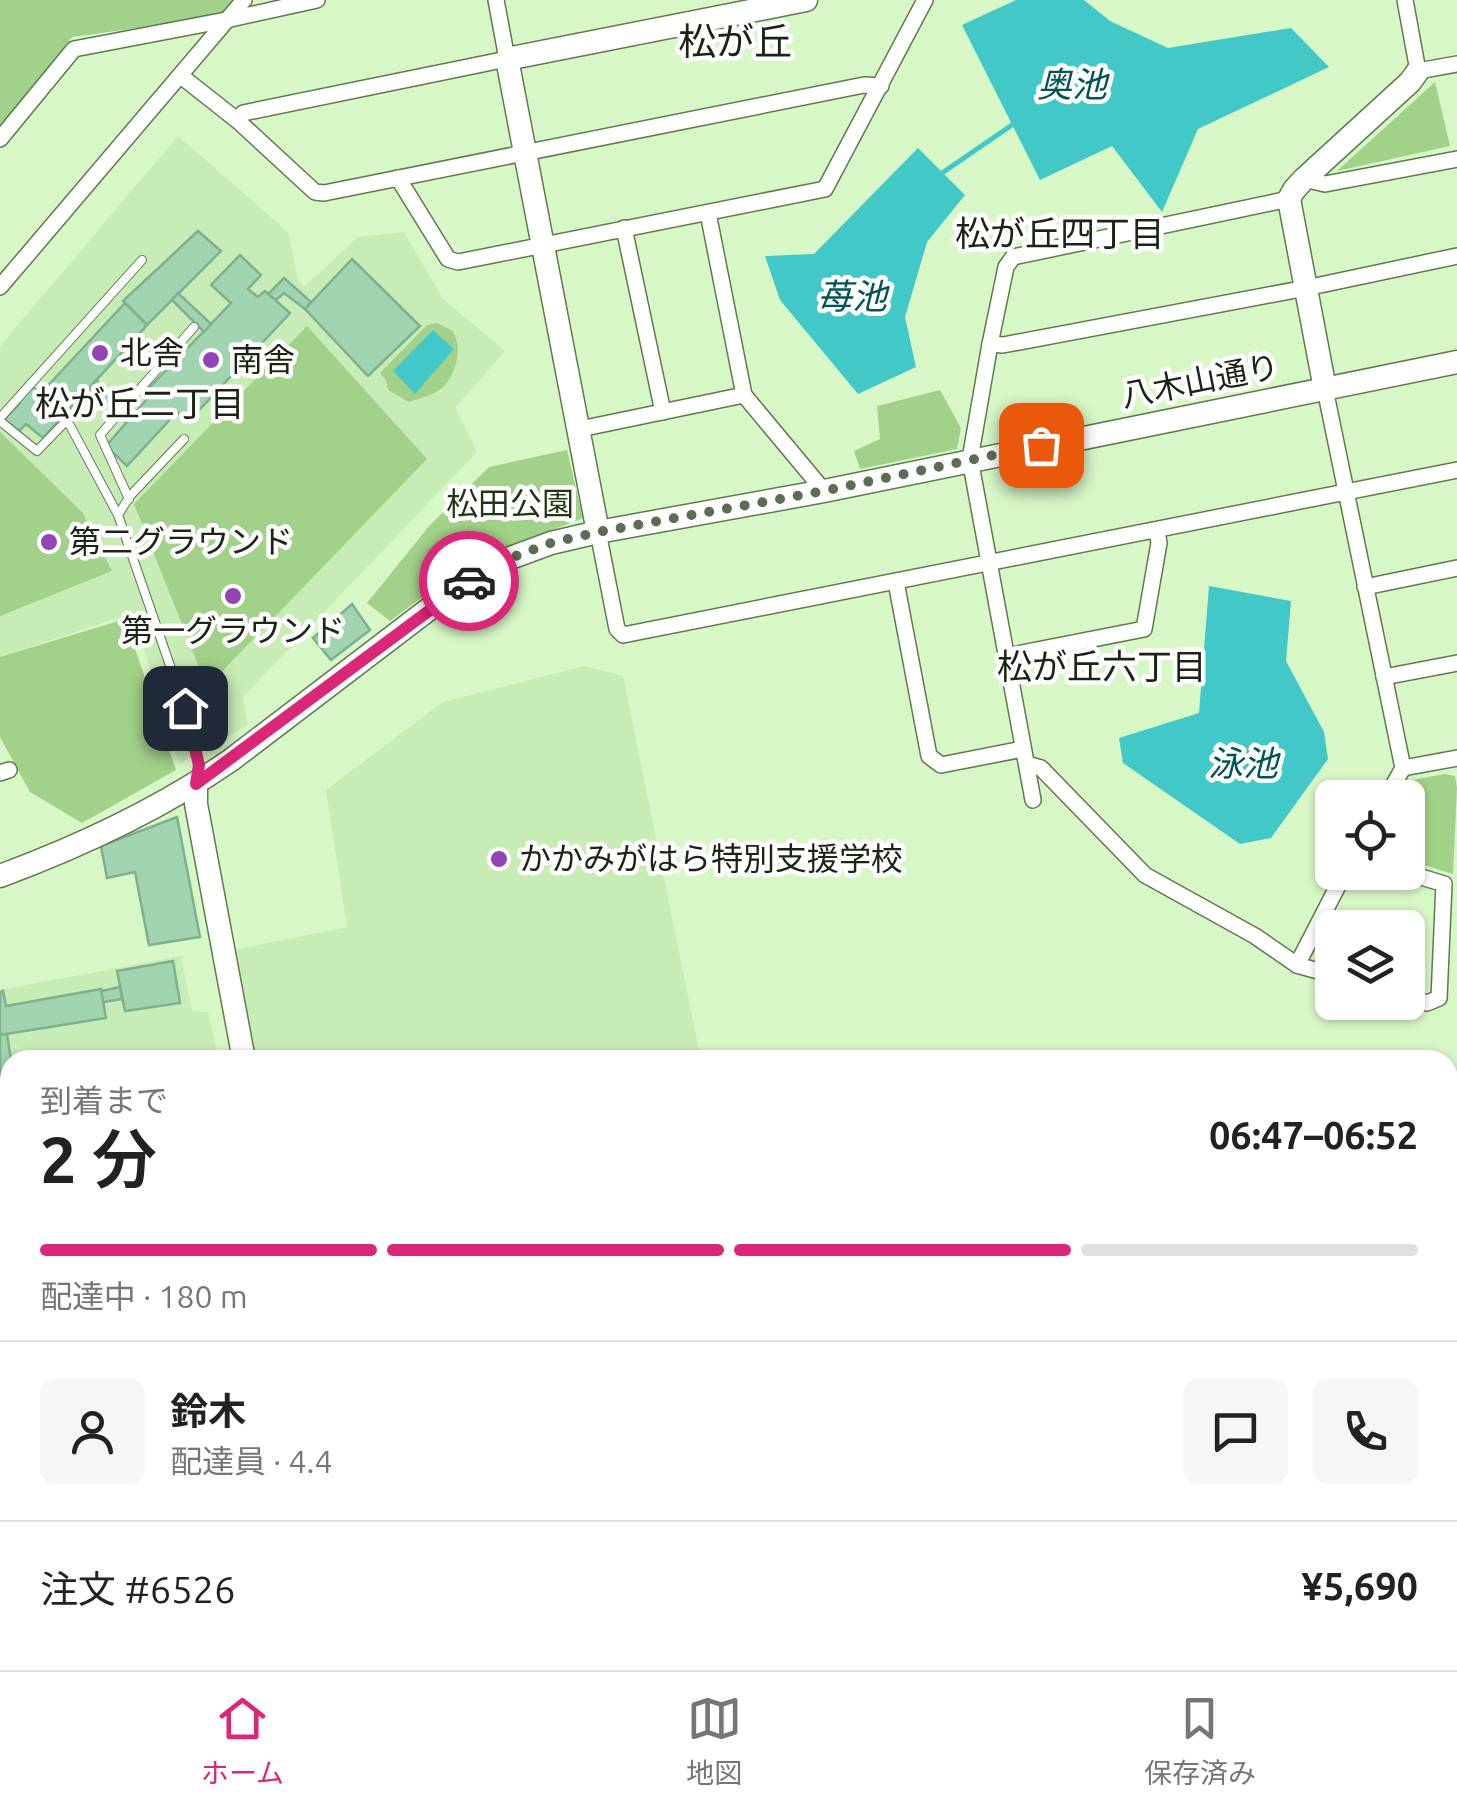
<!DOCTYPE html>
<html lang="ja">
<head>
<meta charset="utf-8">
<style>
  :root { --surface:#fff; --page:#f6f6f6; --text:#222; --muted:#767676; --line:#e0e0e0; --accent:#db2777 }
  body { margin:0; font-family:Ubuntu,"Noto Sans JP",sans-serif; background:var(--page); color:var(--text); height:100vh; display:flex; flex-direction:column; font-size:38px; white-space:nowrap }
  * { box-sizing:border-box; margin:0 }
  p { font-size:32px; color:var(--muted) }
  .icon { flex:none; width:55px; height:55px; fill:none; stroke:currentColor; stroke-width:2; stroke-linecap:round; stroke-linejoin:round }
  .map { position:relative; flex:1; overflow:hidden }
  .sheet { position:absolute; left:0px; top:1050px; width:1458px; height:620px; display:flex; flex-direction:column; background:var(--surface); border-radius:30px 30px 0 0; box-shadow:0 2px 8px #0004 }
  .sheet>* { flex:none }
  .controls { position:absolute; left:1315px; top:780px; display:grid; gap:20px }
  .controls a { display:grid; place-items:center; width:110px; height:110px; border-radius:15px; background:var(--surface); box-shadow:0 2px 8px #0004; font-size:50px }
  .pin { position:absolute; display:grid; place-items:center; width:85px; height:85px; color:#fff; margin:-42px; border-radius:20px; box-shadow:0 5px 15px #0006 }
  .courier { position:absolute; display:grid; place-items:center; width:100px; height:100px; margin:-50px; border:8px solid #db2777; border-radius:50%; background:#fff; color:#222; box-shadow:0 2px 12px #0007 }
  .overview em { font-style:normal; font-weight:600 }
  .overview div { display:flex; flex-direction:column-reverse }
  .overview { display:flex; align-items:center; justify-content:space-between; height:170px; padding:0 40px }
  h1 { font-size:65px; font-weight:600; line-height:75px }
  .bar { display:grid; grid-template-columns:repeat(4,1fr); gap:15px 10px; align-content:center; height:120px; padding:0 40px }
  .bar i { height:12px; border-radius:8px; background:var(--line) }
  .bar .on { background:var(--accent) }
  .bar p { grid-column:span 4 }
  .line { display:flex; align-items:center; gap:25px; padding:0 40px; border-top:2px solid var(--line) }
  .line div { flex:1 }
  .round { display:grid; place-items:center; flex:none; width:105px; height:105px; border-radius:15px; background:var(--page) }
  .menu { display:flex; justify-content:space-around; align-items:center; height:140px; border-top:2px solid var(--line); background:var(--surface); font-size:28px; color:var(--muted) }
  .menu a { display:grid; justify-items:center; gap:5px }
  .menu .on { color:var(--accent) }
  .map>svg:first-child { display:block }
  .built { fill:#c8ecb6 }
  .green { fill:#a2d189 }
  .water { fill:#41c8c7 }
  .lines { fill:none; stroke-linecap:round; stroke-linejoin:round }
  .stream { stroke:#41c8c7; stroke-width:5 }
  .building { fill:#a1d4b1; stroke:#7fb08f; stroke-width:2.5 }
  .lane-casing { stroke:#5f7a4f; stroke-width:10 }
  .street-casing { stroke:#5f7a4f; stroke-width:18 }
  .secondary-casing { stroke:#5f7a4f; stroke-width:25 }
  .lane { stroke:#fff; stroke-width:8 }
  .street { stroke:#fff; stroke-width:15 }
  .secondary { stroke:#fff; stroke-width:22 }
  .done { stroke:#5c6e52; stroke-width:10; stroke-dasharray:0 18 }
  .route { stroke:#db2777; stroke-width:12 }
  .poi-dot { fill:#9344b4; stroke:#fff; stroke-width:4 }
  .labels { text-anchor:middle; stroke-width:9; stroke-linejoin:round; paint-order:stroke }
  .poi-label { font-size:32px; fill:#192413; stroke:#fff; text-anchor:start }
  .street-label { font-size:32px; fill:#192413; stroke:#fff }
  .park-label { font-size:32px; fill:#1f3610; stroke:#fff }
  .water-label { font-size:35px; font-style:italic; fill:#025555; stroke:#fff }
  .neighbourhood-label { font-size:35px; fill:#192413; stroke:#fff }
  .quarter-label { font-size:38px; fill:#192413; stroke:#fff }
</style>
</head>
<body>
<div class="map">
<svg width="1457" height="1670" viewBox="0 0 1457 1670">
  <rect width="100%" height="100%" fill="#d7f7c7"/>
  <g class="built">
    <path d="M178,136L288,232L298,279L304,287L358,237L404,232L443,299L505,351L455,408L477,452L243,697L248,725L179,764L133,613L0,657V346Z"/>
    <path d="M585,666L623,676L701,1060H252L233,950L347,927L326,790L443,702Z"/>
    <path d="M181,956L192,1011L208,1012L219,1060H10V1098L0,1099V990Z"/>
  </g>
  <g class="green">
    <path d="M0,0H239L225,16L72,37L0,129Z"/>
    <path d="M1435,82L1450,146L1337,171Z"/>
    <path d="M437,323L453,331C459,346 459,347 456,363C448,391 435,394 409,402L388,390L386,380L380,373L427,325Z"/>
    <path d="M307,326L427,459L207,687L134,504Z"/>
    <path d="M940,390L961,428L957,449L860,469L854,451L880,439L877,406Z"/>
    <path d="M0,432L83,513L112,571L0,616Z"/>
    <path d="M567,450L583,518L470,562L390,621L367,603L430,525L489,467Z"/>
    <path d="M125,619L176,770L82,823L30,792L0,737V657Z"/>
    <path d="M1444,774L1455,776L1457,788L1453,874L1408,860V798L1399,797L1408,781Z"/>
  </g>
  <g class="water">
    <path d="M1016,0H1084L1110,21L1168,48L1291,28L1329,67L1198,129L1162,212L1112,146L1040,180L962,25Z"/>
    <path d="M918,148L965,195L927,242L905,317L916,367L858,394L780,300L765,256L814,254Z"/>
    <path d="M433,330L454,349L415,394L393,371Z"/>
    <path d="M1209,586L1291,601L1286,661L1324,732L1328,759L1271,838L1240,844L1123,763L1119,738L1199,713Z"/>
  </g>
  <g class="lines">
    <path class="stream" d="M942,173L1012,125"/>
  </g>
  <g class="building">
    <path d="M198,231L221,251L147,325L123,301Z"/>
    <path d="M240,255L261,275L248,289L258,297L265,291L290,313L188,422L177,412L127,466L106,446L153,392L149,388L231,303L211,285Z"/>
    <path d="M352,259L420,326L368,376L305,309Z"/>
    <path d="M284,278L311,302L305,309L284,293L276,300L268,294Z"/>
    <path d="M178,293L211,324L204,332L172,300Z"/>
    <path d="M125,303L147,325L43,438L26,424L19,431L4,420L20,403L18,399L31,385L40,394Z"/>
    <path d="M96,380L133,414L126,423L89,389Z"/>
    <path d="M352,604L370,630L331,660L313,638Z"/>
    <path d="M177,817L200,937L149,945L135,872L107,878L101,846Z"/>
    <path d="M173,961L180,1003L125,1011L117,971Z"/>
    <path d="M120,987L122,999L103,1002L101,991Z"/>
    <path d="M101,989L106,1018L0,1035V992L3,991L6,1006Z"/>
    <path d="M7,1034L11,1060L10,1098L0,1099V1035Z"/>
  </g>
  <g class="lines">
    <defs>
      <g id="lane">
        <path d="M0,418L142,260"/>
        <path d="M0,421L37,451L67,420L118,515L185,709L199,765L197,775"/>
        <path d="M129,499L100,435L194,327"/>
        <path d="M118,515L130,496L184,439"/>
      </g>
      <g id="street">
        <path d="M1405,0L1418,71L1457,64"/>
        <path d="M181,76L238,121L315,192L324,193L864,85L881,86"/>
        <path d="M238,121L243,113L507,59L496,0"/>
        <path d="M0,139L74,49L226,20L317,0"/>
        <path d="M398,178L448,259L458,262L825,189L925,0"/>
        <path d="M1304,179L1325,184L1457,159"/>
        <path d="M624,228L663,412"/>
        <path d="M0,287L244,0"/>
        <path d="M990,344L1003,345L1306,288L1457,256"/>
        <path d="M1325,389L1403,768L1386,798"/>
        <path d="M744,395L824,491"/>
        <path d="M580,429L744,395L708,213"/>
        <path d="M598,532L617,629L623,635L1457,470"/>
        <path d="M896,582L929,756L941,765L1023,749"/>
        <path d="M1365,587L1457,568"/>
        <path d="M1007,656L1144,629L1159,543L1157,531"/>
        <path d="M1384,677L1457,663"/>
        <path d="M1027,764L1041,768L1145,875L1255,936L1297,965L1332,975"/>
        <path d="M1403,768L1457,758"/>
        <path d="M0,773L9,770"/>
        <path d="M1033,800L970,459L990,344L1006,267L1013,257L1289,199"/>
        <path d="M1405,872L1444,884L1439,998L1427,1003L1408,997"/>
        <path d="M1297,965L1345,872"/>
        <path d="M1448,1256L1457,1254"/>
        <path d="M0,1386L10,1387"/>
        <path d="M1448,1556L1457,1604"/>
        <path d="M0,1572L10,1574"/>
        <path d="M134,1660L141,1670"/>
        <path d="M367,1660L369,1670"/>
        <path d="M867,1660L869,1670"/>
        <path d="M994,1660L996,1670"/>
        <path d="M1314,1660L1316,1670"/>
        <path d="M1176,1670L1183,1660"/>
      </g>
      <g id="secondary">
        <path d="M1325,389L1289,199L1294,190L1304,179L1410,82L1418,71"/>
        <path d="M598,532L507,59L806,0"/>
        <path d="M196,784V804L244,1060"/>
        <path d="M0,876C81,846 160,809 231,760L458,587L505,560L551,543L598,532L824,491L1457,362"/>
        <path d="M1448,1428L1457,1425"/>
        <path d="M203,1670L251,1660"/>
      </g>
    </defs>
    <use href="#lane" class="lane-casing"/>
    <use href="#street" class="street-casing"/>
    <use href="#secondary" class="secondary-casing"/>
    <use href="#lane" class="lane"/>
    <use href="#street" class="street"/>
    <use href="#secondary" class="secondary"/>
  </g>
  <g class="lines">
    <path class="done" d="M469,581L505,560L551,543L598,532L824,491L1041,445"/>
    <path class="route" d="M185,708L199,765L196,784L469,581"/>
  </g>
  <g class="poi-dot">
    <circle cx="100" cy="353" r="10"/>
    <circle cx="211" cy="360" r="10"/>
    <circle cx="49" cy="542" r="10"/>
    <circle cx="233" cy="596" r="10"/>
    <circle cx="499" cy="859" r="10"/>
  </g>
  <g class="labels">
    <g class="poi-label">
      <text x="120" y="364">北舎</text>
      <text x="231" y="371">南舎</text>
      <text x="69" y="553">第二グラウンド</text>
      <text x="233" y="642" text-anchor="middle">第一グラウンド</text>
      <text x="519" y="870">かかみがはら特別支援学校</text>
    </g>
    <g class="street-label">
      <text transform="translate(1200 381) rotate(-11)" y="11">八木山通り</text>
    </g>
    <g class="park-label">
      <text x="510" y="515">松田公園</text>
    </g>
    <g class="water-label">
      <text x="1072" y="97">奥池</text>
      <text x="852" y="309">苺池</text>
      <text x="1243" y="776">泳池</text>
    </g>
    <g class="neighbourhood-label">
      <text x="1060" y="246">松が丘四丁目</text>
      <text x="140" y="416">松が丘二丁目</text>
      <text x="1102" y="679">松が丘六丁目</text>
    </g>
    <g class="quarter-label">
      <text x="735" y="55">松が丘</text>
    </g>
  </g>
</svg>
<div class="controls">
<a><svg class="icon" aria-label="locate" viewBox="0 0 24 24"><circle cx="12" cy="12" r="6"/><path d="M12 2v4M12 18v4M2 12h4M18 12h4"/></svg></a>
<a><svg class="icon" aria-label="layers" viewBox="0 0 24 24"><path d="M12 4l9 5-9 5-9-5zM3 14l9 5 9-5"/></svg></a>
</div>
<div class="pin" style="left:1041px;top:445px;background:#ea580c"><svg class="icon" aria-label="bag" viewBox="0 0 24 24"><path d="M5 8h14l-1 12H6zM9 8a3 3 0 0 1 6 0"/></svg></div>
<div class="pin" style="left:185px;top:708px;background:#1f2937"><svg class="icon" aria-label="home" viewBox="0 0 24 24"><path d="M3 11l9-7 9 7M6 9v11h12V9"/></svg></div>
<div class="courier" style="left:469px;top:581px"><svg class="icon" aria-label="car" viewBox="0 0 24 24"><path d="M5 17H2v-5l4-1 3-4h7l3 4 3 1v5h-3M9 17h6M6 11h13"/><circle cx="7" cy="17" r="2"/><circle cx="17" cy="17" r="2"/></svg></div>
<section class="sheet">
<div class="overview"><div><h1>2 分</h1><p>到着まで</p></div><em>06:47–06:52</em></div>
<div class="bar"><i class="on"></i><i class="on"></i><i class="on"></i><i></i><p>配達中 · 180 m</p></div>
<div class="line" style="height:180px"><a class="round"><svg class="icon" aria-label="person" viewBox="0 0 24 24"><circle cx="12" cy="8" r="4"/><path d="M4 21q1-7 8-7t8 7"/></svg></a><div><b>鈴木</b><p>配達員 · 4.4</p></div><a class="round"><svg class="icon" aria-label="chat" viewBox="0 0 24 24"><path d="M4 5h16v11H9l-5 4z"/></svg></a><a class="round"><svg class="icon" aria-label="phone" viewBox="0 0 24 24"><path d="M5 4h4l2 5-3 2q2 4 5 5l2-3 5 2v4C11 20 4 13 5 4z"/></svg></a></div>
<div class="line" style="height:130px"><div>注文 #6526</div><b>¥5,690</b></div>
</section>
</div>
<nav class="menu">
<a class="on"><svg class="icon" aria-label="home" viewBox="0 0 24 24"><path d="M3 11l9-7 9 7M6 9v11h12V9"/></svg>ホーム</a>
<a><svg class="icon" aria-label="map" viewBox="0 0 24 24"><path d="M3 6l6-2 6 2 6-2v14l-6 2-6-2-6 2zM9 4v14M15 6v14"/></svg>地図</a>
<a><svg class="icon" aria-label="saved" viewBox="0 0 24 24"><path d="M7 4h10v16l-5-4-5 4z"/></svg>保存済み</a>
</nav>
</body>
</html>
